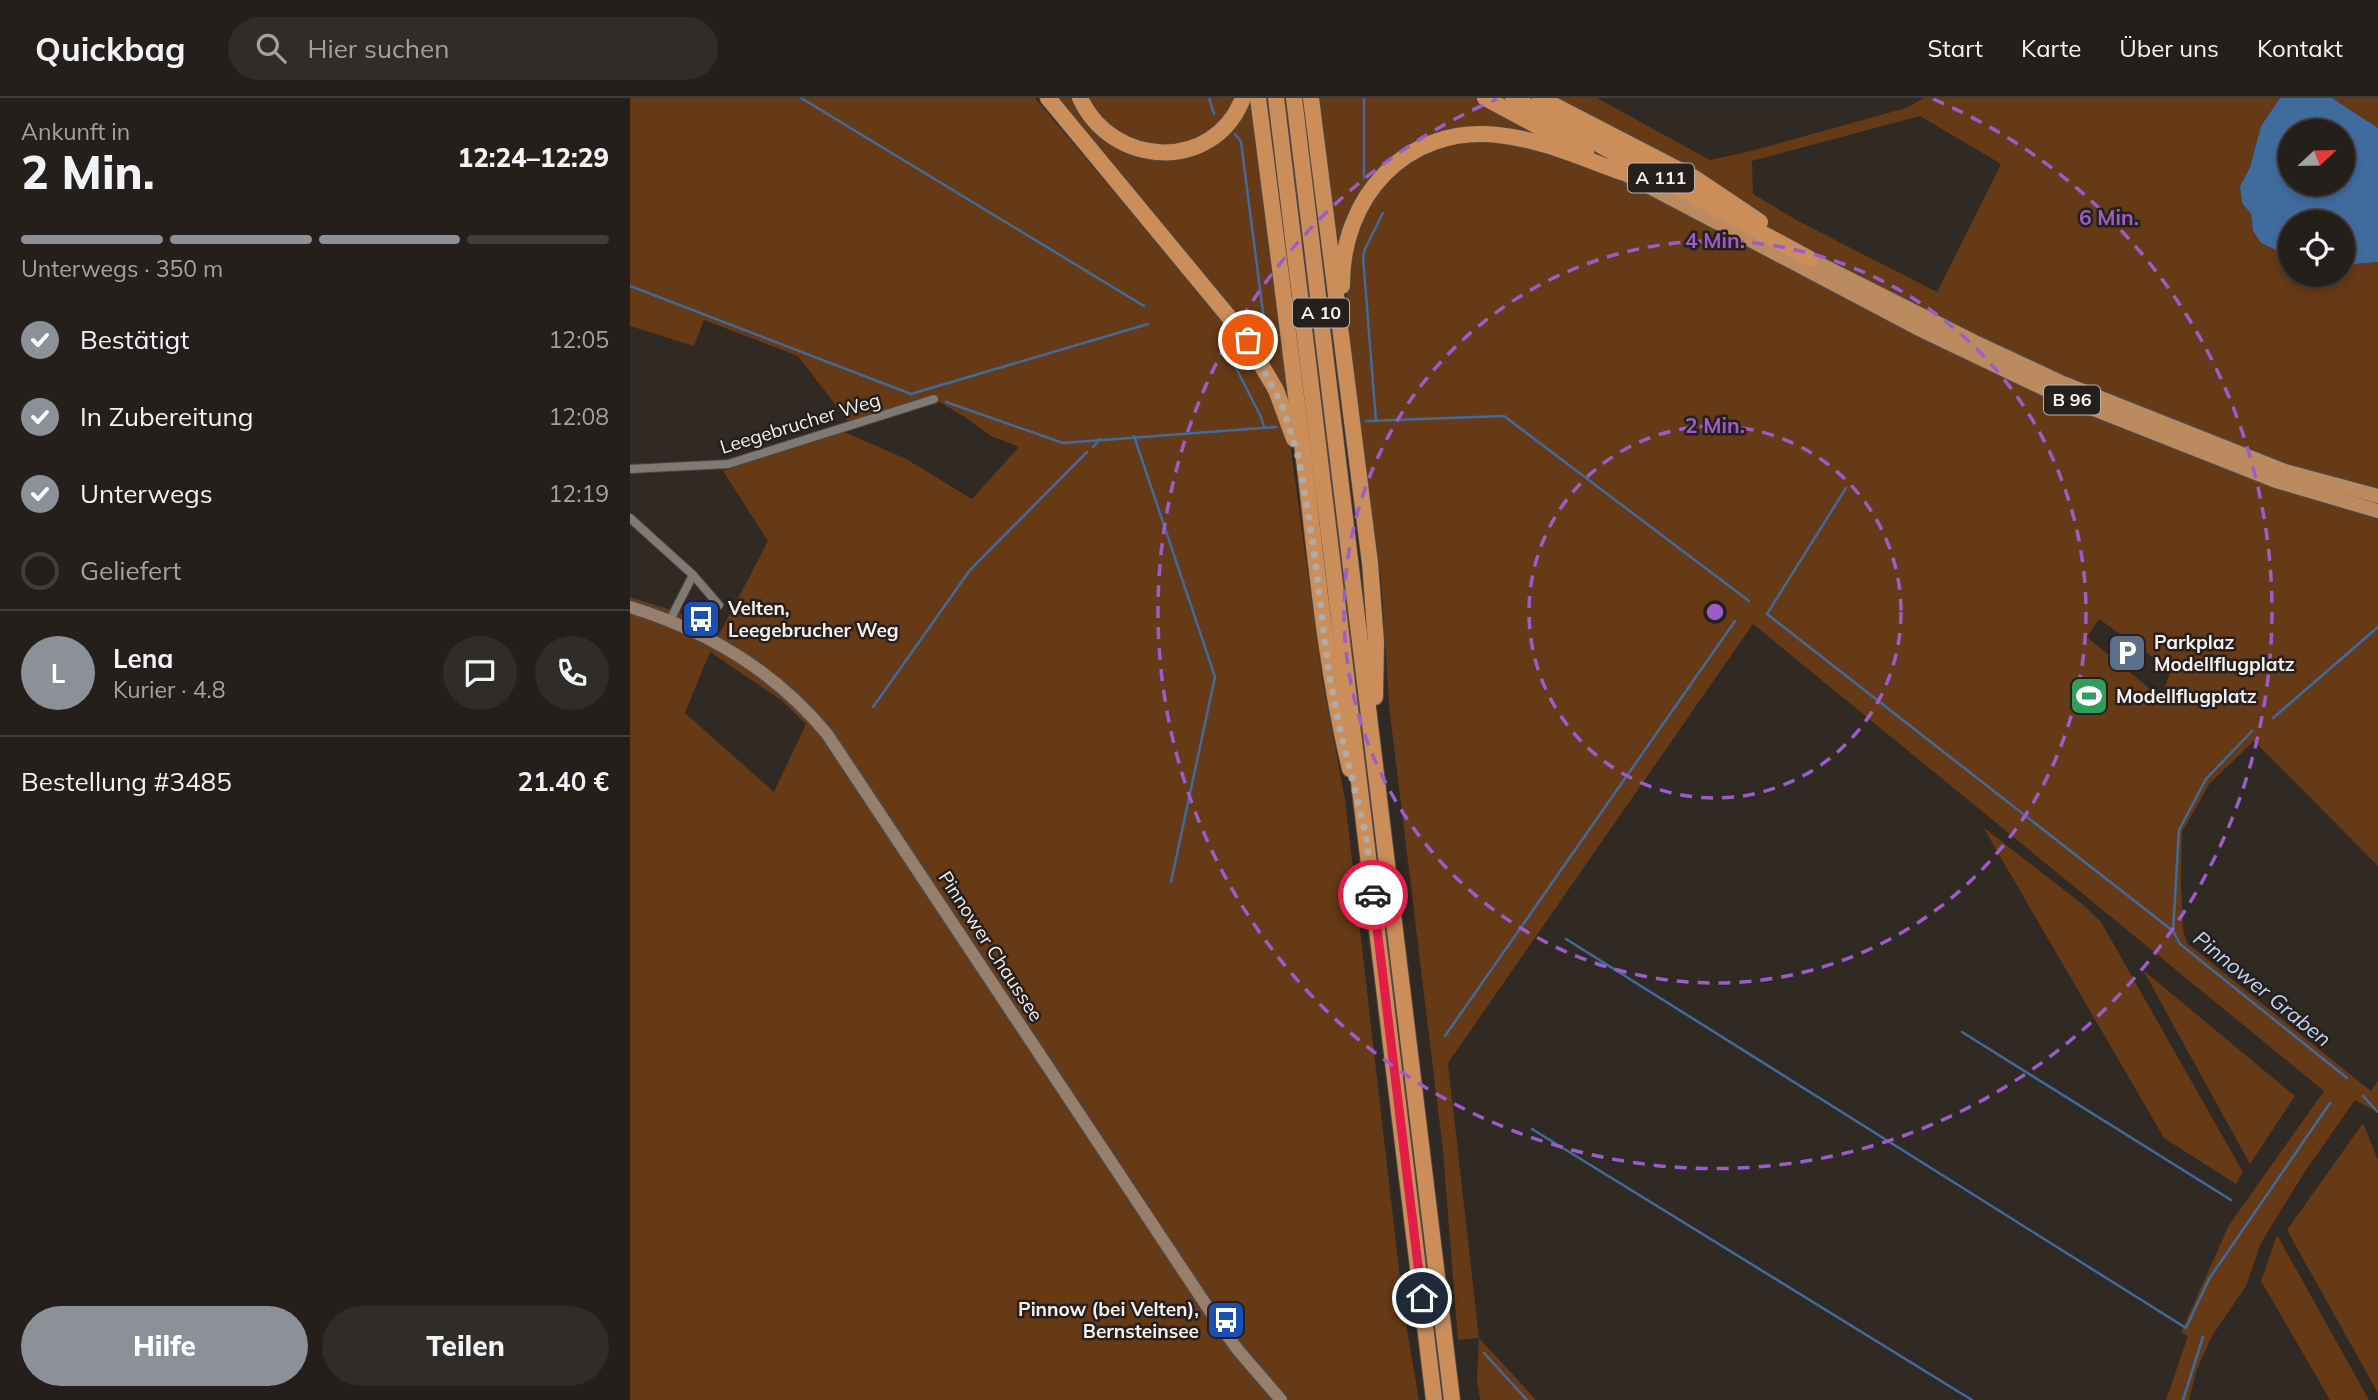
<!DOCTYPE html>
<html lang="de">
<head>
<meta charset="utf-8">
<style>
  :root { --surface:#241f1b; --page:#302c28; --text:#f1f3f6; --muted:#a3a2a3; --line:#413d3a; --accent:#8c9099 }
  body { margin:0; font-family:Mulish,sans-serif; background:var(--page); color:var(--text); height:100vh; display:flex; flex-direction:column; font-size:26px; white-space:nowrap }
  * { box-sizing:border-box; margin:0 }
  p { font-size:23px; color:var(--muted) }
  .icon { flex:none; width:38px; height:38px; fill:none; stroke:currentColor; stroke-width:2; stroke-linecap:round; stroke-linejoin:round }
  .map { position:relative; flex:1; overflow:hidden }
  .side { display:flex; flex-direction:column; background:var(--surface); width:630px }
  .side>* { flex:none }
  .needle { width:46px; rotate:68deg }
  .tools { position:absolute; left:1648px; top:21px; display:grid; gap:14px }
  .tools a { display:grid; place-items:center; width:77px; height:77px; border-radius:50%; background:var(--surface); box-shadow:0 4px 10px #0003,0 0 0 2px var(--line); font-size:35px }
  .pin { position:absolute; display:grid; place-items:center; width:60px; height:60px; color:#fff; margin:-30px; border:4px solid #fff; border-radius:50%; box-shadow:0 2px 7px #0007 }
  .courier { position:absolute; display:grid; place-items:center; width:70px; height:70px; margin:-35px; border:5px solid #e11d48; border-radius:50%; background:#fff; color:#222; box-shadow:0 2px 9px #0007 }
  .summary em { font-style:normal; font-weight:800 }
  .summary div { display:flex; flex-direction:column-reverse }
  .summary { display:flex; align-items:center; justify-content:space-between; height:119px; padding:0 21px }
  h1 { font-size:46px; font-weight:800; line-height:52px }
  .bar { display:grid; grid-template-columns:repeat(4,1fr); gap:10px 7px; align-content:center; height:84px; padding:0 21px }
  .bar i { height:9px; border-radius:5px; background:var(--line) }
  .bar .active { background:var(--accent) }
  .bar p { grid-column:span 4 }
  .line { display:flex; align-items:center; gap:18px; padding:0 21px; border-top:2px solid var(--line) }
  .line div { flex:1 }
  .round { display:grid; place-items:center; flex:none; width:74px; height:74px; border-radius:37px; background:var(--page) }
  ol { padding:0 21px; list-style:none }
  li { display:flex; align-items:center; gap:21px; height:77px }
  li p { margin-inline-start:auto }
  li .icon { padding:7px; border-radius:50%; background:var(--accent); color:#fff; stroke-width:4 }
  li:last-child { color:var(--muted) }
  li i { width:38px; height:38px; border:4px solid var(--line); border-radius:50% }
  .action { display:flex; gap:14px; margin-top:auto; padding:14px 21px }
  .action a { flex:1; height:80px; border-radius:42px; background:var(--accent); color:#fff; font-size:28px; font-weight:800; line-height:80px; text-align:center }
  .action a+a { background:var(--page); color:var(--text) }
  header { display:flex; align-items:center; gap:42px; box-sizing:border-box; height:98px; padding:0 35px; background:var(--surface); border-bottom:2px solid var(--line) }
  header strong { font-size:33px }
  nav { display:flex; gap:38px; margin-inline-start:auto; font-size:24px }
  .search { width:490px; height:63px; background:var(--page); display:flex; align-items:center; gap:18px; box-sizing:border-box; padding:0 24px; border-radius:38px; color:var(--muted); font-size:26px }
  main { display:flex; flex:1; min-height:0 }
  .map>svg:first-child { display:block }
  .green { fill:#663917; fill-rule:evenodd }
  .water { fill:#406b9d; fill-rule:evenodd }
  .lines { fill:none; stroke-linecap:round; stroke-linejoin:round }
  .stream { stroke:#406b9d; stroke-width:2.5 }
  .minor-casing { stroke:#4d4743; stroke-width:10 }
  .secondary-casing { stroke:#4d4743; stroke-width:15 }
  .trunk-casing { stroke:#4d4743; stroke-width:17 }
  .motorway-casing { stroke:#4d4743; stroke-width:18 }
  .minor { stroke:#817973; stroke-width:8 }
  .secondary { stroke:#977f6c; stroke-width:12 }
  .trunk { stroke:#bc8a5f; stroke-width:14 }
  .motorway { stroke:#cb8e5a; stroke-width:16 }
  .done { stroke:#b1aba7; stroke-width:7; stroke-dasharray:0 12.6 }
  .route { stroke:#e11d48; stroke-width:9 }
  .ring { fill:none; stroke:#9a5dcb; stroke-width:3.5; stroke-dasharray:12 9 }
  .labels { text-anchor:middle; stroke-width:5; stroke-linejoin:round; paint-order:stroke }
  .shield { fill:#261f1b; stroke:#b8b2af; stroke-width:2 }
  .shield-label { font-size:18px; font-weight:bold; fill:#f6f1ee }
  .street-label { font-size:19px; fill:#f6f1ee; stroke:#261f1b }
  .poi-label { font-size:19px; font-weight:bold; fill:#f6f1ee; stroke:#261f1b; text-anchor:start }
  .water-label { font-size:21px; font-style:italic; fill:#c0d8f6; stroke:#261f1b }
  .centre { fill:#9a5dcb; stroke:#261f1b; stroke-width:3.5 }
  .ring-label { font-size:21px; text-anchor:middle; font-weight:bold; fill:#9a5dcb; stroke:#261f1b; stroke-width:5; stroke-linejoin:round; paint-order:stroke }
</style>
</head>
<body>
<header>
<strong>Quickbag</strong>
<div class="search"><svg class="icon" aria-label="search" viewBox="0 0 24 24"><circle cx="10" cy="10" r="6"/><path d="M15 15l6 6"/></svg>Hier suchen</div>
<nav><a>Start</a><a>Karte</a><a>Über uns</a><a>Kontakt</a></nav>
</header>
<main>
<section class="side">
<div class="summary"><div><h1>2 Min.</h1><p>Ankunft in</p></div><em>12:24–12:29</em></div>
<div class="bar"><i class="active"></i><i class="active"></i><i class="active"></i><i></i><p>Unterwegs · 350 m</p></div>
<ol>
<li><svg class="icon" aria-label="check" viewBox="0 0 24 24"><path d="M5 12l5 5 9-10"/></svg>Bestätigt<p>12:05</p></li>
<li><svg class="icon" aria-label="check" viewBox="0 0 24 24"><path d="M5 12l5 5 9-10"/></svg>In Zubereitung<p>12:08</p></li>
<li><svg class="icon" aria-label="check" viewBox="0 0 24 24"><path d="M5 12l5 5 9-10"/></svg>Unterwegs<p>12:19</p></li>
<li><i></i>Geliefert</li>
</ol>
<div class="line" style="height:126px"><b class="round" style="background:var(--accent);color:#fff">L</b><div><b>Lena</b><p>Kurier · 4.8</p></div><a class="round"><svg class="icon" aria-label="chat" viewBox="0 0 24 24"><path d="M4 5h16v11H9l-5 4z"/></svg></a><a class="round"><svg class="icon" aria-label="phone" viewBox="0 0 24 24"><path d="M5 4h4l2 5-3 2q2 4 5 5l2-3 5 2v4C11 20 4 13 5 4z"/></svg></a></div>
<div class="line" style="height:91px"><div>Bestellung #3485</div><b>21.40 €</b></div>
<div class="action"><a>Hilfe</a><a>Teilen</a></div>
</section>
<div class="map">
<svg width="1748" height="1302" viewBox="0 0 1748 1302">
  <rect width="100%" height="100%" fill="#302924"/>
  <g class="green">
    <path d="M0,0H405L616,251L636,284L659,337L692,580L715,701L774,1215L789,1302H0V499L54,516L91,533L138,443L93,373L212,333L276,361L342,401L389,349L361,338L335,319L301,299L218,323L168,258L74,222L64,248L0,228ZM80,554L151,602L176,626L144,694L55,615Z"/>
    <path d="M428,0H444L459,25L547,59L618,0H626L664,317L640,265L624,240Z"/>
    <path d="M456,0H608L599,16L568,42L528,50L485,35Z"/>
    <path d="M653,0H658L816,1302H811Z"/>
    <path d="M685,0H967L1080,62L1121,53L1276,10L1294,0H1650L1631,28L1620,69L1610,88L1612,105L1621,116L1623,133L1631,145L1648,153L1661,155V177H1713V167L1748,164V768L1624,643L1580,685L1552,734L1551,784L1553,832L1557,845L1741,993L1748,983V1015L1725,1002L1674,1075L1631,1145L1616,1188L1582,1238L1567,1271L1559,1302H1536L1558,1238L1551,1234L1599,1127L1694,993L1123,526L818,965L849,1240L906,1302H850L847,1281L849,1240L828,1242L813,1053L759,607L751,481L719,234L716,192L719,156L727,125L745,93L771,68L806,49L829,43L872,42L931,58L973,76C958,67 943,56 928,48C852,12 758,37 722,114C712,134 709,155 707,177ZM1290,18L1371,66L1307,194L1170,124L1123,96L1122,63ZM1469,521L1541,572L1531,600L1457,539Z"/>
    <path d="M1702,0H1748V30Z"/>
    <path d="M1353,729L1451,805L1471,824L1613,1074L1606,1086L1534,1040Z"/>
    <path d="M1513,872L1665,998L1620,1066Z"/>
    <path d="M1733,1025L1748,1062V1295L1657,1132Z"/>
    <path d="M1647,1137L1739,1302H1700L1631,1183Z"/>
  </g>
  <path class="water" d="M1650,0H1702L1748,30V164L1713,167V124H1661V155L1648,153L1631,145L1623,133L1621,116L1612,105L1610,88L1620,69L1631,28ZM1661,33H1713V86H1661Z"/>
  <g class="lines">
    <g class="stream">
      <path d="M171,0L514,208"/>
      <path d="M579,0L584,16"/>
      <path d="M605,36L611,44L635,230L629,240"/>
      <path d="M734,80V0"/>
      <path d="M0,188L281,296L518,226"/>
      <path d="M609,256L602,262L631,319L634,329"/>
      <path d="M316,304L433,345L646,329"/>
      <path d="M736,323L874,318L1119,503"/>
      <path d="M746,323L733,159L735,151L753,115"/>
      <path d="M504,338L585,579L541,784"/>
      <path d="M463,349L470,341"/>
      <path d="M1216,390L1137,516L1543,833"/>
      <path d="M243,609L340,472L457,354"/>
      <path d="M1643,620L1748,529"/>
      <path d="M1622,633L1576,681L1549,732L1543,833L1550,846L1717,980"/>
      <path d="M936,841L1556,1230L1579,1181L1700,1005"/>
      <path d="M1332,934L1601,1102"/>
      <path d="M815,938L1105,523"/>
      <path d="M1733,998L1748,1014"/>
      <path d="M902,1031L1342,1302"/>
      <path d="M854,1255L897,1302"/>
      <path d="M1553,1302L1573,1239"/>
    </g>
    <defs>
      <g id="minor">
        <path d="M0,371L98,366L304,301"/>
        <path d="M0,420L63,477L89,507"/>
        <path d="M40,522L63,477"/>
      </g>
      <path id="secondary" d="M0,509C78,533 145,573 197,636L586,1222L608,1252L651,1302"/>
      <g id="trunk">
        <path d="M991,74L1291,232L1423,295L1646,383L1748,413"/>
        <path d="M1180,161L1345,244L1433,285L1655,373L1748,398"/>
      </g>
      <g id="motorway">
        <path d="M418,0L613,236L646,292L664,341"/>
        <path d="M450,0C482,70 584,75 613,0"/>
        <path d="M628,0C644,123 660,247 675,370C687,471 696,572 720,671"/>
        <path d="M646,0L804,1302"/>
        <path d="M664,0L822,1302"/>
        <path d="M681,0L740,465L746,544L745,599"/>
        <path d="M855,0L956,54"/>
        <path d="M883,0L1180,161"/>
        <path d="M910,0L1063,79L1130,124"/>
        <path d="M712,188C711,100 775,27 868,37C910,41 952,60 991,74"/>
      </g>
    </defs>
    <use href="#minor" class="minor-casing"/>
    <use href="#secondary" class="secondary-casing"/>
    <use href="#trunk" class="trunk-casing"/>
    <use href="#motorway" class="motorway-casing"/>
    <use href="#minor" class="minor"/>
    <use href="#secondary" class="secondary"/>
    <use href="#trunk" class="trunk"/>
    <use href="#motorway" class="motorway"/>
  </g>
  <g class="lines">
    <path class="done" d="M618,242L652,307L669,361L683,446L699,576L711,636L736,737L743,797"/>
    <path class="route" d="M743,797L792,1200"/>
  </g>
  <g class="ring">
    <circle cx="1085" cy="514" r="186"/>
    <circle cx="1085" cy="514" r="371"/>
    <path d="M1303 1A557 557 0 1 1 867 1"/>
  </g>
  <defs>
    <symbol id="bus-square" viewBox="-11 -11 22 22"><rect x="-9" y="-9" width="18" height="18" rx="4" fill="#1a4fb4" stroke="#261f1b"/><path d="M-5-6H5V4H4V6H2V4H-2V6H-4V4H-5ZM-3.5-4V0h7V-4ZM-3.5 1.2v1.5H-2V1.2ZM2 1.2v1.5H3.5V1.2Z" fill="#fff"/></symbol>
    <symbol id="parking-square" viewBox="-11 -11 22 22"><rect x="-9" y="-9" width="18" height="18" rx="4" fill="#5c6f8a" stroke="#261f1b"/><path d="M-3.5-5.5H1a3.5 3.5 0 0 1 0 7H-1V5.5H-3.5ZM-1-3.4V-.6H.8a1.4 1.4 0 0 0 0-2.8Z" fill="#fff"/></symbol>
    <symbol id="stadium-square" viewBox="-11 -11 22 22"><rect x="-9" y="-9" width="18" height="18" rx="4" fill="#2e9e5b" stroke="#261f1b"/><path d="M0-5a6.5 5 0 1 0 0 10a6.5 5 0 1 0 0-10ZM-3.5-1.8h7v3.6h-7Z" fill="#fff"/></symbol>
  </defs>
  <g fill-rule="evenodd">
    <use href="#bus-square" x="49" y="499" width="44" height="44"/>
    <use href="#parking-square" x="1475" y="533" width="44" height="44"/>
    <use href="#stadium-square" x="1437" y="576" width="44" height="44"/>
    <use href="#bus-square" x="574" y="1200" width="44" height="44"/>
  </g>
  <g class="labels">
    <g class="shield">
      <rect x="998" y="65.5" width="66" height="29" rx="5"/>
      <rect x="663" y="200.5" width="56" height="29" rx="5"/>
      <rect x="1414" y="287.5" width="56" height="29" rx="5"/>
    </g>
    <g class="shield-label">
      <text x="1031" y="86">A 111</text>
      <text x="691" y="221">A 10</text>
      <text x="1442" y="308">B 96</text>
    </g>
    <g class="street-label">
      <text transform="translate(170 325) rotate(-17)" y="7">Leegebrucher Weg</text>
      <text transform="translate(361 848) rotate(57)" y="7">Pinnower Chaussee</text>
    </g>
    <g class="poi-label">
      <text x="98" y="517">Velten,<tspan x="98" dy="22">Leegebrucher Weg</tspan></text>
      <text x="1524" y="551">Parkplaz<tspan x="1524" dy="22">Modellflugplatz</tspan></text>
      <text x="1486" y="605">Modellflugplatz</text>
      <text x="569" y="1218" text-anchor="end">Pinnow (bei Velten),<tspan x="569" dy="22">Bernsteinsee</tspan></text>
    </g>
    <g class="water-label">
      <text transform="translate(1632 891) rotate(39)" y="7">Pinnower Graben</text>
    </g>
  </g>
  <circle cx="1085" cy="514" r="10" class="centre"/>
  <g class="ring-label">
    <text x="1479" y="127">6 Min.</text>
    <text x="1085" y="150">4 Min.</text>
    <text x="1085" y="335">2 Min.</text>
  </g>
</svg>
<div class="tools">
<a><svg class="needle" viewBox="-14 -14 28 28"><path d="M0-13l5 13h-10z" fill="#e53935"/><path d="M0 13l5-13h-10z" fill="#a3a2a3"/></svg></a>
<a><svg class="icon" aria-label="locate" viewBox="0 0 24 24"><circle cx="12" cy="12" r="6"/><path d="M12 2v4M12 18v4M2 12h4M18 12h4"/></svg></a>
</div>
<div class="pin" style="left:618px;top:242px;background:#ea580c"><svg class="icon" aria-label="bag" viewBox="0 0 24 24"><path d="M5 8h14l-1 12H6zM9 8a3 3 0 0 1 6 0"/></svg></div>
<div class="pin" style="left:792px;top:1200px;background:#1f2937"><svg class="icon" aria-label="home" viewBox="0 0 24 24"><path d="M3 11l9-7 9 7M6 9v11h12V9"/></svg></div>
<div class="courier" style="left:743px;top:797px"><svg class="icon" aria-label="car" viewBox="0 0 24 24"><path d="M5 17H2v-5l4-1 3-4h7l3 4 3 1v5h-3M9 17h6M6 11h13"/><circle cx="7" cy="17" r="2"/><circle cx="17" cy="17" r="2"/></svg></div>
</div>
</main>
</body>
</html>
